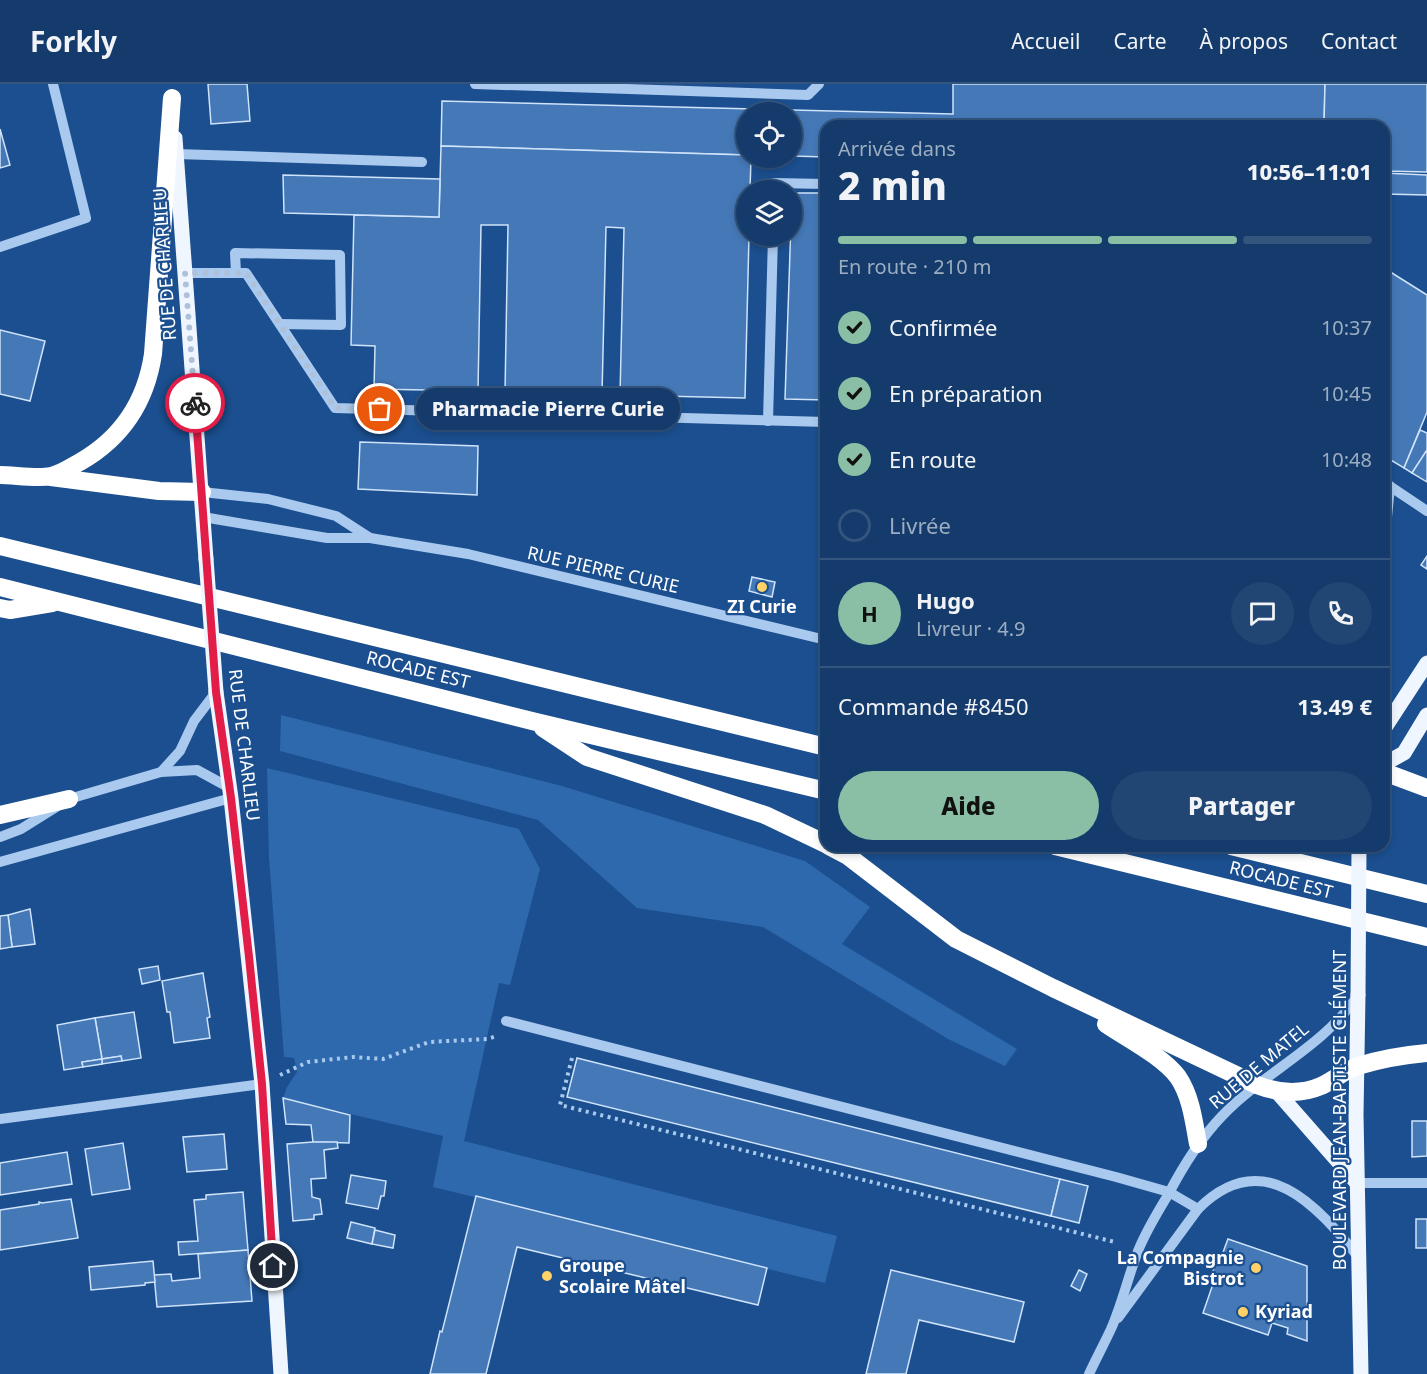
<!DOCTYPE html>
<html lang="fr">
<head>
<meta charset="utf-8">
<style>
  :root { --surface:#143b6b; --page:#214673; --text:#f1f3f6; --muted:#9dadc1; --line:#33557e; --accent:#8abfa5 }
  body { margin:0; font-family:"Noto Sans",sans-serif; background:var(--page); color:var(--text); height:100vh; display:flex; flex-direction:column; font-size:22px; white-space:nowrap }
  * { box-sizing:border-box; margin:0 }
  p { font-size:20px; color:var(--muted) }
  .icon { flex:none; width:33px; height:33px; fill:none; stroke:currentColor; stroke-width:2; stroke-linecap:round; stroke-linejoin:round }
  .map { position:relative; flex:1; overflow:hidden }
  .drawer { position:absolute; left:820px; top:36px; width:570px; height:732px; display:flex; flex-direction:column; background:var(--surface); border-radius:18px; box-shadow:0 3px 9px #0003,0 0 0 2px var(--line) }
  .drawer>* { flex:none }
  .buttons { position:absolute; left:736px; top:18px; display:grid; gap:12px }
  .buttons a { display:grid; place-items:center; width:66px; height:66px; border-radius:50%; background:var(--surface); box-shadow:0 3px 9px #0003,0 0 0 2px var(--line); font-size:30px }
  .pin { position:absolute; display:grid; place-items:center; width:51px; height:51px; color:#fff; margin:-26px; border:3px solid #fff; border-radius:50%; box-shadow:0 2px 6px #0007 }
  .courier { position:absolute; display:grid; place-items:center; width:60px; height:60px; margin:-30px; border:4px solid #e11d48; border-radius:50%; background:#fff; color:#222; box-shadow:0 2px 8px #0007 }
  .bubble { position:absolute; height:42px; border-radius:21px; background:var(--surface); box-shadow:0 3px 9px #0003,0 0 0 2px var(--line); font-size:20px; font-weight:800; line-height:42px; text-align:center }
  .headline em { font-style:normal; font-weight:800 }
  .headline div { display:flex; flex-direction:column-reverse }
  .headline { display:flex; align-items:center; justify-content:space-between; height:102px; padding:0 18px }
  h1 { font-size:39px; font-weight:800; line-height:45px }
  .bar { display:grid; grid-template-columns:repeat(4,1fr); gap:9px 6px; align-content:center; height:72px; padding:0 18px }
  .bar i { height:8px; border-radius:4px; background:var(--line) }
  .bar .on { background:var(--accent) }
  .bar p { grid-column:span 4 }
  .line { display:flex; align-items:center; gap:15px; padding:0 18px; border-top:2px solid var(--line) }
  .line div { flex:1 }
  .round { display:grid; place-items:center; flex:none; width:63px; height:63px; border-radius:32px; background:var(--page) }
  ol { padding:0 18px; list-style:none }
  li { display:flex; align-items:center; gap:18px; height:66px }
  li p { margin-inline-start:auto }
  li .icon { padding:6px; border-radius:50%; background:var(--accent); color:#111; stroke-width:4 }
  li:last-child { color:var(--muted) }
  li i { width:33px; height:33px; border:3px solid var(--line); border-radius:50% }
  .cta { display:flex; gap:12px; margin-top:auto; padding:12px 18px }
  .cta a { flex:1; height:69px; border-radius:36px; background:var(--accent); color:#111; font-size:24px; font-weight:800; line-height:69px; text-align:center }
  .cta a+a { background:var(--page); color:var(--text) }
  header { display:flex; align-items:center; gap:36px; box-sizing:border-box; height:84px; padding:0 30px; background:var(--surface); border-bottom:2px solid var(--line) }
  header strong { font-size:28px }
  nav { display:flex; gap:33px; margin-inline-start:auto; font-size:21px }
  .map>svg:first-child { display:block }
  .green { fill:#2e69ad }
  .building { fill:#4478b7; stroke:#cfe3fa; stroke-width:1.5 }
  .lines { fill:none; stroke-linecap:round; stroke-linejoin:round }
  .path { stroke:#a9c9ee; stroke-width:4; stroke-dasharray:3 4.5; stroke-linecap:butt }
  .minor { stroke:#a9c9ee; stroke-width:10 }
  .major { stroke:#f0f6ff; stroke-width:15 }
  .highway { stroke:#fff; stroke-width:18 }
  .major-bridge { stroke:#f0f6ff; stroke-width:15 }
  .done { stroke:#afc1d8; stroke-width:6; stroke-dasharray:0 10.8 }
  .route { stroke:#e11d48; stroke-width:8 }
  .poi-dot { fill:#ffd166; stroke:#1b4f8f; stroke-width:2 }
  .labels { text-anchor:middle; stroke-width:4.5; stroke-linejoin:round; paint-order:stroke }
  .street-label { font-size:18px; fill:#fff; stroke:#1b4f8f }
  .poi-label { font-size:18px; font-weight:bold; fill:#fff; stroke:#1b4f8f; text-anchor:start }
</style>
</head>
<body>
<header>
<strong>Forkly</strong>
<nav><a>Accueil</a><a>Carte</a><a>À propos</a><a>Contact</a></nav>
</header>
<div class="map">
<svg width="1427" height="1290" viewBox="0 0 1427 1290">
  <rect width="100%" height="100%" fill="#1b4f8f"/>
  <g class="green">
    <path d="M281,631L562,702L805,777L870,823L842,860L1017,965L1005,982L948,955L763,843L637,824L538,736L280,667Z"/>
    <path d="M267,684L519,745L540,785L510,901L499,899L464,1057L837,1152L825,1199L433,1103L443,1052L283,1014L287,1003L297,988L294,974L284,973L269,774Z"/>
  </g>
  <g class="building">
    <path d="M208,0H247L250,37L211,40Z"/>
    <path d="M953,0H1325L1324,42H826V73L792,72V28H747V71L441,62L442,17L953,30Z"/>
    <path d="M1325,0H1427V88L1384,87V42H1324Z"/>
    <path d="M0,45L10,81L0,84Z"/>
    <path d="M441,62L747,71V74H751L750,106H747V152H749L745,314L620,311L624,144L606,143L602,310L505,308L508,141H481L478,307L374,305L375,262L351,261L354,131L439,133Z"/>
    <path d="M1384,89L1427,91V111L1384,110Z"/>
    <path d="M283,91L440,95L439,133L284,129Z"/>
    <path d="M792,109H826V316L785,315Z"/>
    <path d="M1384,184L1427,211V328L1404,384L1384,372Z"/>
    <path d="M0,246L45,257L30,317L0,310Z"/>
    <path d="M1420,346L1427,349V366L1412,389L1404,384Z"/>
    <path d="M360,358L478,362L477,411L358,405Z"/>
    <path d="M1427,366V398L1412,389Z"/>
    <path d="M1427,472V485L1421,481Z"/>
    <path d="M752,493L775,498L772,513L749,507Z"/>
    <path d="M30,825L35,860L12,863L8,831Z"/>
    <path d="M8,831L12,863L0,865V832Z"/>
    <path d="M158,882L160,896L142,900L139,885Z"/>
    <path d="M203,889L210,933L207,934L210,954L174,959L170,928H167L162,897Z"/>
    <path d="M134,928L141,974L122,977L121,972L102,975L95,934Z"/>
    <path d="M95,934L102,975L82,978L83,983L64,986L57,941Z"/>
    <path d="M121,972L122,977L102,980V975Z"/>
    <path d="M577,974L1060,1095L1051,1132L567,1013Z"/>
    <path d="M102,975V980L83,983L82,978Z"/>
    <path d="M283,1014L350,1031L349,1059L313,1058L311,1041L286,1040Z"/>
    <path d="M1412,1037H1427V1072L1412,1073Z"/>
    <path d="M224,1050L227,1085L187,1088L183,1053Z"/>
    <path d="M313,1058H337L338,1064L324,1066L326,1094L311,1095L312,1113L320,1115L322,1130L314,1131V1135L293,1137L287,1060Z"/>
    <path d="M123,1059L130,1105L92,1111L85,1065Z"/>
    <path d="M67,1068L72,1100L0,1111V1079Z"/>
    <path d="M351,1091L386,1097L384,1112H381L378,1125L346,1119Z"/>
    <path d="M1060,1095L1088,1102L1079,1139L1051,1132Z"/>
    <path d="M243,1108L248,1166L179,1171L178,1158L198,1157L194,1116L206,1115V1111Z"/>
    <path d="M476,1112L767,1184L758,1221L517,1163L486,1290H430L440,1247L442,1248Z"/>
    <path d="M71,1115L78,1154L0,1166V1126L39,1120V1118L42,1119Z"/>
    <rect x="1416" y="1135" width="11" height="29"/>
    <path d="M351,1138L375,1144L372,1160L347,1154Z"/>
    <path d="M375,1146L395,1151L393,1164L372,1160Z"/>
    <path d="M1228,1155L1307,1182V1257L1287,1250L1288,1244L1272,1239L1268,1251L1203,1229L1215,1194L1211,1193L1216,1178L1219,1179Z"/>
    <path d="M248,1166L252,1217L157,1223L154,1191L171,1190L172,1197L200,1194L198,1170Z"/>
    <path d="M153,1177L155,1198L145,1199V1201L91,1206L89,1183Z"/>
    <path d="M891,1186L1024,1218L1014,1258L919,1236L906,1290H866Z"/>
    <path d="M1079,1186L1087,1190L1080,1207L1071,1202Z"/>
  </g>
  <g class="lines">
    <g class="path">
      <path d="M572,974L560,1021L1115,1158"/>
      <path d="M280,991L308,978L353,973L383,975L429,958L487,955L497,952"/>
    </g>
    <g class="minor">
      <path d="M475,0L808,11L819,0"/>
      <path d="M176,70L422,78"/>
      <path d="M774,106V99L826,100"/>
      <path d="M0,163L86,134L53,0"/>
      <path d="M185,189H246L335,324L826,338"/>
      <path d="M236,189L235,169L340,171L341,241L280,240"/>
      <path d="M768,337L773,152"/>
      <path d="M1385,399L1427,427"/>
      <path d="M202,408L268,415L336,432L370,454"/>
      <path d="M203,433L327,454H370L468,470L826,556"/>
      <path d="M1384,465L1390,402"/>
      <path d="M161,688L197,686L230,704"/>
      <path d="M0,753L21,745L69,715L161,688L180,667L194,637L216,608"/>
      <path d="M0,778L231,714"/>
      <path d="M506,937L1116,1093L1169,1108L1198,1125"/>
      <path d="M0,1035L262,1000"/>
      <path d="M1357,1099H1427"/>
      <path d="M1118,1234L1198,1125C1263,1060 1317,1121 1359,1174"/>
      <path d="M1089,1290C1096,1275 1104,1260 1111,1245C1122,1220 1128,1193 1138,1167C1146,1147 1157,1129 1168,1111C1183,1082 1199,1056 1222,1032C1264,988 1324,963 1358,911"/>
    </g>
    <g class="major">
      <path d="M175,54L206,475"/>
      <path d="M216,608L231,714L262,1000L281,1290"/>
      <path d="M1384,645L1427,579"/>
      <path d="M1384,680L1404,669L1427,631"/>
      <path d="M1358,911L1356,1031L1361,1290"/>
      <path d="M1278,1009L1357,1099"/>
    </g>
    <g class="highway">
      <path d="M0,391C14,391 38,395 51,392C61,390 71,383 80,378C122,354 146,317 153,270L172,14"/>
      <path d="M51,393L159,407L202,408"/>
      <path d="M0,462L826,663"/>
      <path d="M0,503L532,637L826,707"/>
      <path d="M0,524L10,526L52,519"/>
      <path d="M543,644L587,673L765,731L826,760"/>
      <path d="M1384,688L1427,704"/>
      <path d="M0,731L69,715"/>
      <path d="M829,762L848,772L956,855L1053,904L1257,1001C1278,1009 1300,1011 1321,1002C1334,996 1345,986 1358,982C1381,975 1404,971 1427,969"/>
      <path d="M1055,762L1427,853"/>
      <path d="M1231,762L1427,810"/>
      <path d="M1106,940C1128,955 1162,972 1178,993C1191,1012 1194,1038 1198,1060"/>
    </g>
    <g class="major-bridge">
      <path d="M206,475L216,608"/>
      <path d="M1358,911L1359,762"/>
    </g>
  </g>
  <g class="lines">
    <path class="done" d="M195,319L185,189H246L335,324L380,325"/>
    <path class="route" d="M195,319L216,608L231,714L249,873L262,1000L273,1182"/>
  </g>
  <g class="poi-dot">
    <circle cx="762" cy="503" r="6"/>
    <circle cx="1256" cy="1184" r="6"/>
    <circle cx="547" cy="1192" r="6"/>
    <circle cx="1243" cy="1228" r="6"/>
  </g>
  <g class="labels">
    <g class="street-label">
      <text transform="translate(165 180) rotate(-94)" y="6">RUE DE CHARLIEU</text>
      <text transform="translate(603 486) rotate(13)" y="6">RUE PIERRE CURIE</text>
      <text transform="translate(418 586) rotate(14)" y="6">ROCADE EST</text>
      <text transform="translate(244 661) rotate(83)" y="6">RUE DE CHARLIEU</text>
      <text transform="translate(1281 796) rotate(14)" y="6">ROCADE EST</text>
      <text transform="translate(1259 982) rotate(-40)" y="6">RUE DE MATEL</text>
      <text transform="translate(1340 1026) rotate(-90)" y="6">BOULEVARD JEAN-BAPTISTE CLÉMENT</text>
    </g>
    <g class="poi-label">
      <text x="762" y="529" text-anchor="middle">ZI Curie</text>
      <text x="1244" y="1180" text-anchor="end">La Compagnie<tspan x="1244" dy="21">Bistrot</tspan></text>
      <text x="559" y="1188">Groupe<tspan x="559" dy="21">Scolaire Mâtel</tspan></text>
      <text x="1255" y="1234">Kyriad</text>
    </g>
  </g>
</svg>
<div class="buttons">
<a><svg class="icon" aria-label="locate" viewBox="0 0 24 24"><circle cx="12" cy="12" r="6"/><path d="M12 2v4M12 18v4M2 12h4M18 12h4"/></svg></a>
<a><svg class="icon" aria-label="layers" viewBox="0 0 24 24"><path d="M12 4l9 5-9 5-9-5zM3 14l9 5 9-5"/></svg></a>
</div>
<div class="pin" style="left:380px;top:325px;background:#ea580c"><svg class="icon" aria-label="bag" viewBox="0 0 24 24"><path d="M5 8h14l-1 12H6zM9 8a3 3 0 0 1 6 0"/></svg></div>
<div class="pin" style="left:273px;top:1182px;background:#1f2937"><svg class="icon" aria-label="home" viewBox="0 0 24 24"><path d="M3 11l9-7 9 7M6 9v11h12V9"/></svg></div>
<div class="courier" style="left:195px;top:319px"><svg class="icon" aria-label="bike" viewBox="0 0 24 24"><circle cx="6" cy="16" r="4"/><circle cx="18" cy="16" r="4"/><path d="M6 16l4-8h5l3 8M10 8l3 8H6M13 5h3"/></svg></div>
<div class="bubble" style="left:416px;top:304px;width:264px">Pharmacie Pierre Curie</div>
<section class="drawer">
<div class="headline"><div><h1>2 min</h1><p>Arrivée dans</p></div><em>10:56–11:01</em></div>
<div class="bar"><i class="on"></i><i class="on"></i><i class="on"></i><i></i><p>En route · 210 m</p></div>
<ol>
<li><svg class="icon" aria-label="check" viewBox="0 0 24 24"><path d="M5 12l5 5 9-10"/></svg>Confirmée<p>10:37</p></li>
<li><svg class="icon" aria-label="check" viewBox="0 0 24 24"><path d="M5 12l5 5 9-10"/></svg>En préparation<p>10:45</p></li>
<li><svg class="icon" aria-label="check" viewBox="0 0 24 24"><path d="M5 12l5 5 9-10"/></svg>En route<p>10:48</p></li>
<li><i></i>Livrée</li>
</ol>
<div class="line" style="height:108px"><b class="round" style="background:var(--accent);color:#111">H</b><div><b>Hugo</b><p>Livreur · 4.9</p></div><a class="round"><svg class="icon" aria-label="chat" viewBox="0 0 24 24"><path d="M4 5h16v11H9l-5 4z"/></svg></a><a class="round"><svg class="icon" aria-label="phone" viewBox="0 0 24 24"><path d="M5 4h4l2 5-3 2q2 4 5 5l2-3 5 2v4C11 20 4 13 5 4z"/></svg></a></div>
<div class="line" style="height:78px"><div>Commande #8450</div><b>13.49 €</b></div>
<div class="cta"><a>Aide</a><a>Partager</a></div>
</section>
</div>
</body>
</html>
